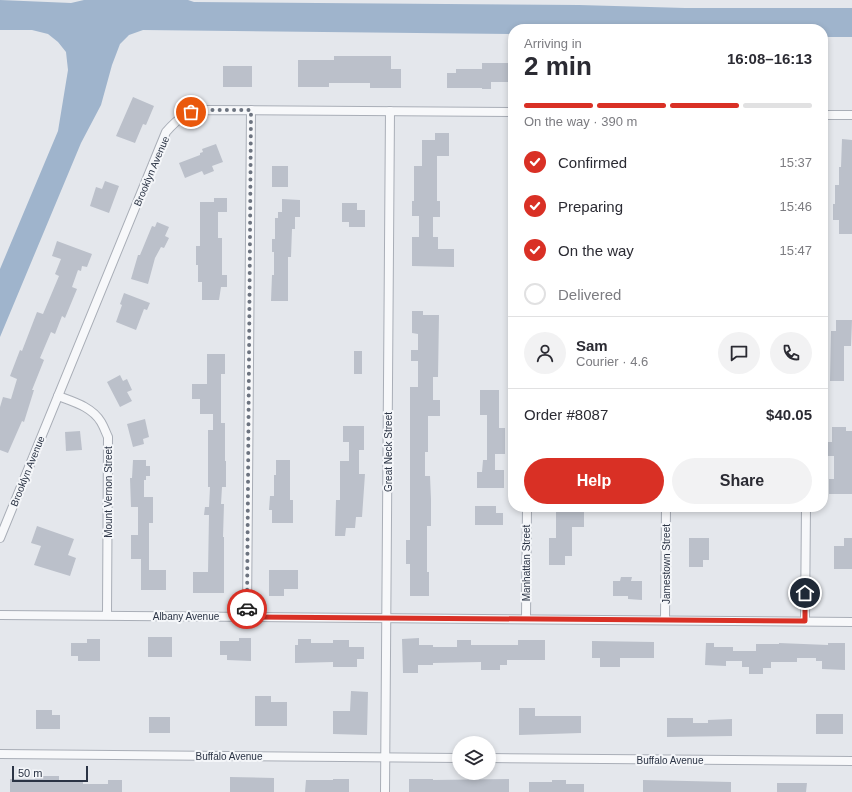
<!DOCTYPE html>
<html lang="en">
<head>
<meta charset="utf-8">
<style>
  :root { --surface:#fff; --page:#f2f2f3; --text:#2b2b33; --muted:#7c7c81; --line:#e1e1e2; --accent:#d93025 }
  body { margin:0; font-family:Arial,sans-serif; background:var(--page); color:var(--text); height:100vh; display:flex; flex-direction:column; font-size:15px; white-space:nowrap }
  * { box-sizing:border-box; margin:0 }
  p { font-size:13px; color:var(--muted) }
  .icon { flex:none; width:22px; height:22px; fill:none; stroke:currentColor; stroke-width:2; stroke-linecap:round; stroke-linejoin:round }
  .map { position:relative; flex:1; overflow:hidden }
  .details { position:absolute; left:508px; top:24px; width:320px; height:488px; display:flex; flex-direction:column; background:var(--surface); border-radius:16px; box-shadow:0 2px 6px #0003 }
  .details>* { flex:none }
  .fabs { position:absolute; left:452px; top:736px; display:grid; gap:8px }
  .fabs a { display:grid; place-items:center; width:44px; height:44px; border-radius:50%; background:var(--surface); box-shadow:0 2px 6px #0003; font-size:20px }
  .scale { position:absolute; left:12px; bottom:10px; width:76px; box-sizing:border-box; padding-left:4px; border:2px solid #2b3445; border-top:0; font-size:11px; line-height:14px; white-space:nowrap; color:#2b3445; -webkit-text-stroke:3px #f4f6f9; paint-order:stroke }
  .pin { position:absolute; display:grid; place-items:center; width:34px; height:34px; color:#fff; margin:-17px; border:2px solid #fff; border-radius:50%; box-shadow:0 1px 4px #0007 }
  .courier { position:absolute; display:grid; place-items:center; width:40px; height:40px; margin:-20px; border:3px solid #d93025; border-radius:50%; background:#fff; color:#222; box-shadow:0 1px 5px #0007 }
  .overview em { font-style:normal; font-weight:700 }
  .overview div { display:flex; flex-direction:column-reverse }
  .overview { display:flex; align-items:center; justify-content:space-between; height:68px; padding:0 16px }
  h1 { font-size:26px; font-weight:700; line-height:30px }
  .bar { display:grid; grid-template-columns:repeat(4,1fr); gap:6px 4px; align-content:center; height:48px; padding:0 16px }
  .bar i { height:5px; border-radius:3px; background:var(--line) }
  .bar .on { background:var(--accent) }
  .bar p { grid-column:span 4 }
  .line { display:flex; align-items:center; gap:10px; padding:0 16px; border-top:1px solid var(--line) }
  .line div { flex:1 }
  .round { display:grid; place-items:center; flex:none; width:42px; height:42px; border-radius:21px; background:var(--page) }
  ol { padding:0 16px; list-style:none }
  li { display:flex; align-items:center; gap:12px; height:44px }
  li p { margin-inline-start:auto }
  li .icon { padding:4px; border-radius:50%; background:var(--accent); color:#fff; stroke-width:4 }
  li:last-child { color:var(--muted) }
  li i { width:22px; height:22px; border:2px solid var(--line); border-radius:50% }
  .primary-button { display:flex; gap:8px; margin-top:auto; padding:8px 16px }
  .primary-button a { flex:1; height:46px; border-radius:24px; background:var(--accent); color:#fff; font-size:16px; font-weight:700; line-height:46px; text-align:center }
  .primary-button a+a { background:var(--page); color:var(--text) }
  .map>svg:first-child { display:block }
  .water { fill:#9fb4cc }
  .building { fill:#bbc0ca }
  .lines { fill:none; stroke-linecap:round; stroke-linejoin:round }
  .street-casing { stroke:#a9aeb7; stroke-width:10 }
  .street { stroke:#f7f8fa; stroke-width:8 }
  .done { stroke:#6c737f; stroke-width:4; stroke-dasharray:0 7.2 }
  .route { stroke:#d93025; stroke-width:5 }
  .labels { text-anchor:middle; stroke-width:4; stroke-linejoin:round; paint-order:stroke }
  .street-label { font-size:10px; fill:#2b3445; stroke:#f4f6f9 }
</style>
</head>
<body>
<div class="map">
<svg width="852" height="792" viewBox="0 0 852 792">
  <rect width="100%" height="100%" fill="#e4e7ec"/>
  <path class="water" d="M0,0L71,3L84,0H188L194,2L579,5L685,8H852V37H823V29H513V34L143,30L129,35L120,44L112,65L101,105L81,143L0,337V269L58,131L68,70L66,52L58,42L48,34L32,30H0Z"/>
  <g class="building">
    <path d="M334,56H391V69H401V88H370V83H329V87H298V60H334Z"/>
    <path d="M482,63H512V82H491V89H482V88H447V73H456V69H482Z"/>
    <rect x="223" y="66" width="29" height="21"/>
    <path d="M133,97L154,106L146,125L143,124L135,143L116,136Z"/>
    <path d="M435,133H449V156H437V201H440V217H433V237H438V249H454V267L412,266V237H419V216H412V201H414V166H422V140H435Z"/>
    <path d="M842,139L852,140V234H839V220H833V204H835V185H839V167H841Z"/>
    <path d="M216,144L223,162L212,166L214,171L204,175L202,171L185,178L179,163L200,155V153L203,152L202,149Z"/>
    <rect x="272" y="166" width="16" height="21"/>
    <path d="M105,181L119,186L109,213L90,206L96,187L102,189Z"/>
    <path d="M214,198H227V212H218V238H222V275H227V287H221L219,300H202V282H198V265H196V246H200V202H214Z"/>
    <path d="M282,199L300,200V217H295V229H292L291,257H288V301H271L272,275H274V252H272V239H275V218H278V212H282Z"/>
    <path d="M342,203H357V210H365V227H349V222H342Z"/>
    <path d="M157,222L169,227L165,236L169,238L164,248L161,247L155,258L148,284L131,279L138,255H140L152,226L155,227Z"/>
    <path d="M57,241L92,254L87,267L82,266L81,271L78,270L72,287L77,289L65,318L62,316L55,334L51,332L40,358L44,360L32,390H34L24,422L22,421L8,453L0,450V407L3,397L11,399L17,379L10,376L20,350L22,351L37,312L43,314L59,276L55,274L61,259L52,256Z"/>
    <path d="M124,293L150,303L147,310L144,309L136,330L116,322L122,305L120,304Z"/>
    <path d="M412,311H423V315H439L438,377H433V400H440V416H428V452H425V476H430L431,499V526H427V572H429V596H410V564H406V540H410V387H418V361H411V350H418V334L412,333Z"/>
    <path d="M836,320H852L851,346H844V381H830L831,331H836Z"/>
    <rect x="354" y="351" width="8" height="23"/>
    <path d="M207,354H225V374H221V423H225V461H226V487H222L221,504H224L223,537H224V593H193V572H208L209,515H204L205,507H209L210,487H208V430H213V414H200V399H192V384H207Z"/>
    <path d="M120,375L123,381L127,379L132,390L127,392L132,401L120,407L107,382Z"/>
    <path d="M480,390H499V428H505V454H495V470H504V488H477V472H482L483,460H487V415H480Z"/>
    <path d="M145,419L149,437L143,439L144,444L133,447L127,424Z"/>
    <path d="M343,426H364V450H359V474H365L362,517H356L355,528H346L345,536H335L336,500H340V461H349V442H343Z"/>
    <path d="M832,427H846V431H852V494H829V479H834V456H828V442H832Z"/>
    <path d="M80,431L82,450L66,451L65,432Z"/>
    <path d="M133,460H146V466H150V476H146V480H144V497H153V523H149V570H166V590H141V559H131V535H138V507H131L130,478H132Z"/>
    <path d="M276,460H290V500H293V523H272V510H269L270,496H274V475H276Z"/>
    <path d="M475,506H496V513H503V525H475Z"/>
    <path d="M556,507H573V511H584V527H572V556H565V565H549V538H556Z"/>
    <path d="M37,526L74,539L68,555L76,558L70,576L34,565L41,546L31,543Z"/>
    <path d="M689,538H709V560H703V567H689Z"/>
    <path d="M844,538H852V569H834V546H844Z"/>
    <path d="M269,570H298V589H284V596H269Z"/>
    <path d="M621,577H632L631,581H642V600L628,599V596H613V581H620Z"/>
    <rect x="148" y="637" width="24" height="20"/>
    <path d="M239,638H251V661L227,660V655H220V641H239Z"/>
    <path d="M419,638V645H433V647H457V640H471V645H518V640H545V660H507V665H500V670H481V662L433,663V665H418V673H403L402,639Z"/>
    <path d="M87,639H100V661H78V656H71V643H87Z"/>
    <path d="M298,639H311V643H333V640H349V647H364V659H357V667H333V662L295,663V645H298Z"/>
    <path d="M592,641L654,642V658H620V667H600V658H592Z"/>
    <path d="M706,643H714V647H733V651H756V644H779V643L828,645V643H845V670L822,669V661H816V658H797V662H771V668H763V674H749V667H742V661H726V666L705,665Z"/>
    <path d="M351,691L368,692L367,735L333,734V711H350Z"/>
    <path d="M255,696H271V702H287V726H255Z"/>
    <path d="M519,708H535V716H581V733L519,735Z"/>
    <path d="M36,710H52V715H60V729H36Z"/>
    <rect x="816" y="714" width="27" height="20"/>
    <rect x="149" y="717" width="21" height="16"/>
    <path d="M667,718H693V723H708V720L732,719V736L667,737Z"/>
    <path d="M35,776H59V781H83V784H108V780H122V792H10V779H35Z"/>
    <path d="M230,777L274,778V792H230Z"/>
    <path d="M333,779H349V792H305L306,780H333Z"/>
    <path d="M409,779H433V780L509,779V792H409Z"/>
    <path d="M552,780H566V784H584V792H529V782H552Z"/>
    <path d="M643,780L731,782V792H643Z"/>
    <path d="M777,783H807L806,792H777Z"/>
  </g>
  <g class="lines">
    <defs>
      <g id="street">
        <path d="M823,115H852"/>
        <path d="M58,396C74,402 92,407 101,422C104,427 106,433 108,437L107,615"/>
        <path d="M0,538L166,132C180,116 186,113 207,110L513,112"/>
        <path d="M0,615L852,622"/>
        <path d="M247,617L251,110"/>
        <path d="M526,619L527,507"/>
        <path d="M665,620L666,507"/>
        <path d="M805,621L806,507"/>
        <path d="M0,754L459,758"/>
        <path d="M489,758L852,761"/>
        <path d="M385,792L390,111"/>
      </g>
    </defs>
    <use href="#street" class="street-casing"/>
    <use href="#street" class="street"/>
  </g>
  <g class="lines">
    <path class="done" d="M191,112L207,110H251L247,609"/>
    <path class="route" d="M247,609V617L805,621V593"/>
  </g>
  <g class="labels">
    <g class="street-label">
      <text transform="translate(151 171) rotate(-67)" y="4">Brooklyn Avenue</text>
      <text transform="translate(388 452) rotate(-90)" y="4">Great Neck Street</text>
      <text transform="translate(27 471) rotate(-68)" y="4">Brooklyn Avenue</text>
      <text transform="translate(108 492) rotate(-90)" y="4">Mount Vernon Street</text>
      <text transform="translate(526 563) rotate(-90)" y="4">Manhattan Street</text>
      <text transform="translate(666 564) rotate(-90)" y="4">Jamestown Street</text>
      <text x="186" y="620">Albany Avenue</text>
      <text x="229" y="760">Buffalo Avenue</text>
      <text x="670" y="764">Buffalo Avenue</text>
    </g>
  </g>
</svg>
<div class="fabs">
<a><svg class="icon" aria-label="layers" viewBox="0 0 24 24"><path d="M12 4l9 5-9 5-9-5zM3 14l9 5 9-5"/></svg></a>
</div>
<div class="scale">50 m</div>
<div class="pin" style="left:191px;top:112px;background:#ea580c"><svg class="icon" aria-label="bag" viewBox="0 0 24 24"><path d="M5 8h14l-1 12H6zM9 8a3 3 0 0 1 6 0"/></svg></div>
<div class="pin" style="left:805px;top:593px;background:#1f2937"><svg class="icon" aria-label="home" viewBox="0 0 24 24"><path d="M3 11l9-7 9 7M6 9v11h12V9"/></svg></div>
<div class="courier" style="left:247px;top:609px"><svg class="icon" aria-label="car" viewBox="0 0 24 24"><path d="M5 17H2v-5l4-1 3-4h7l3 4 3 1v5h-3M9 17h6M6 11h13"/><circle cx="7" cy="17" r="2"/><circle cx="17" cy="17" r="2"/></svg></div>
<section class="details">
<div class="overview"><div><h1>2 min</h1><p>Arriving in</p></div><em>16:08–16:13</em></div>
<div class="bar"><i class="on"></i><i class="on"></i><i class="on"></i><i></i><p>On the way · 390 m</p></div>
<ol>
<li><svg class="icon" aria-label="check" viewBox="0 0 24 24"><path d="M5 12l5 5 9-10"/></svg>Confirmed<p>15:37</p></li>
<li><svg class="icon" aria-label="check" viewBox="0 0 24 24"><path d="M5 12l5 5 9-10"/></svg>Preparing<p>15:46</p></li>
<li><svg class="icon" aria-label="check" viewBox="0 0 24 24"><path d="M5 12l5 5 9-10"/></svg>On the way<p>15:47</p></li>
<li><i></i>Delivered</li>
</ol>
<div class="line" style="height:72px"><a class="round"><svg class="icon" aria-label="person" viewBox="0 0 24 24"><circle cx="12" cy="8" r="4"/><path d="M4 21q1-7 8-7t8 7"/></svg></a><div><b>Sam</b><p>Courier · 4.6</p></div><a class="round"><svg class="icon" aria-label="chat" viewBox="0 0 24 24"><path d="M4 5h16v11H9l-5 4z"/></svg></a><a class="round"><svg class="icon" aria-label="phone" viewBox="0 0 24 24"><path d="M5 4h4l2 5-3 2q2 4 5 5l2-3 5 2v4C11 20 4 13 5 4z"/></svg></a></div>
<div class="line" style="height:52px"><div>Order #8087</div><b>$40.05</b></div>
<div class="primary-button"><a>Help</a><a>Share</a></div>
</section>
</div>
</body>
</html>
